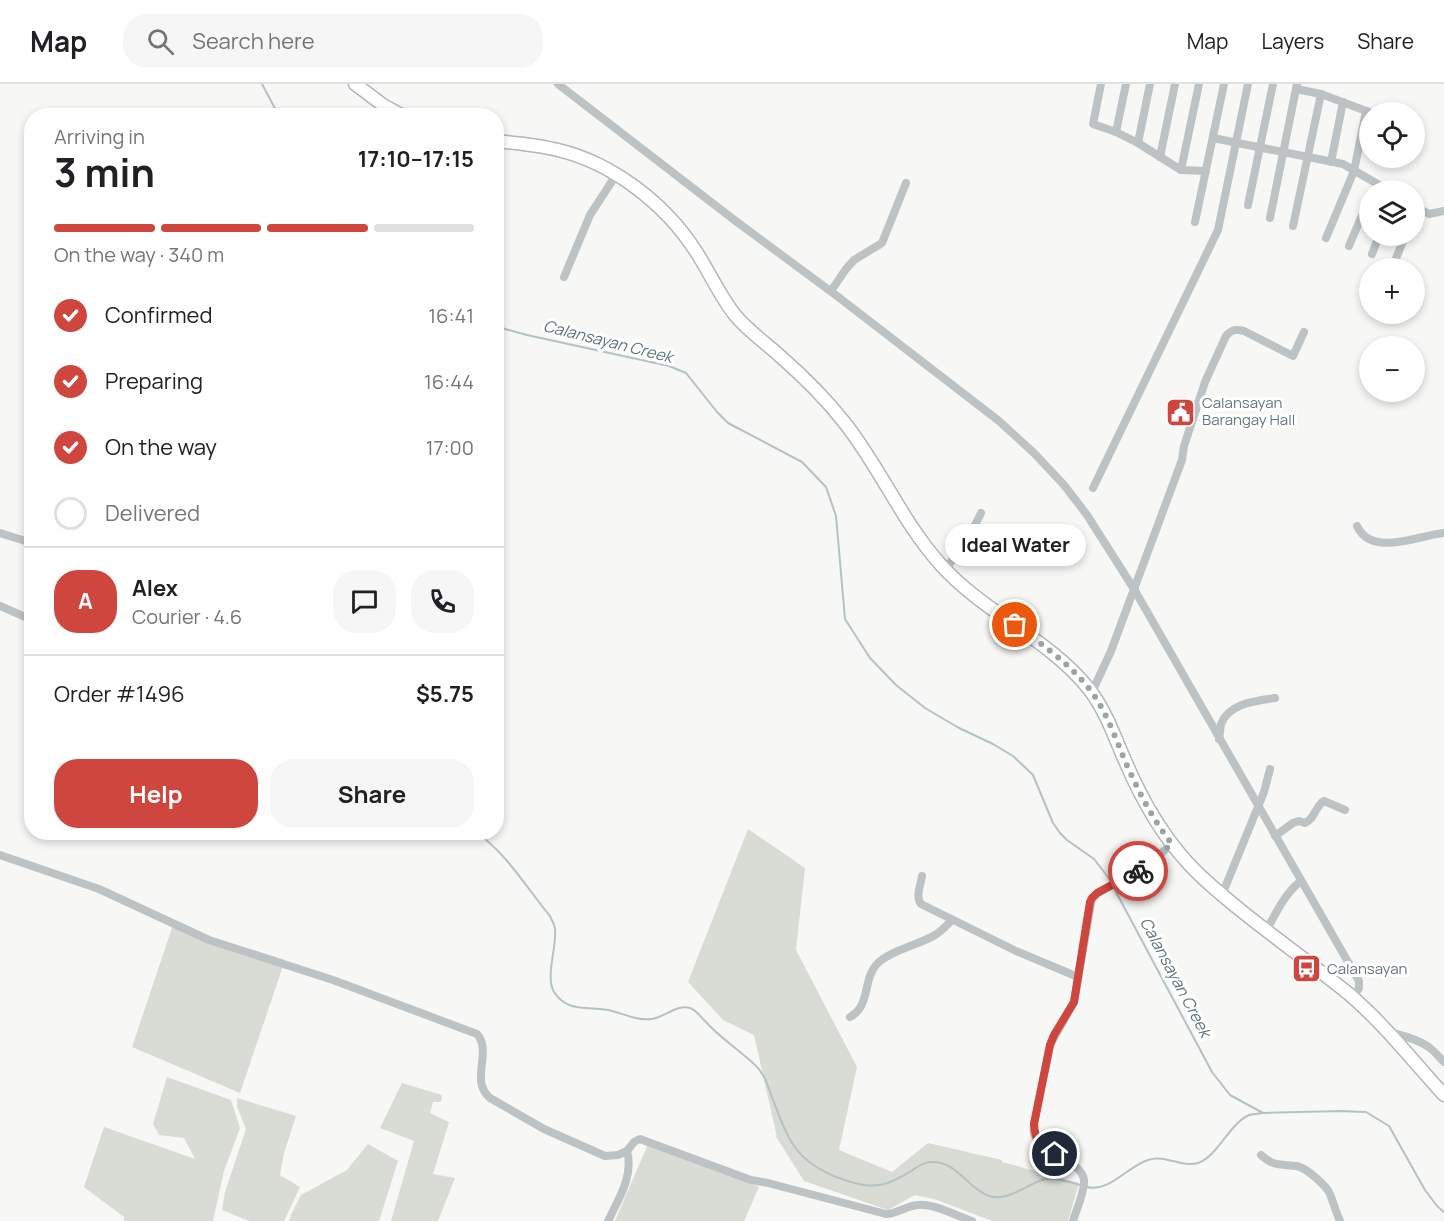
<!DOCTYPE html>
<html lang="en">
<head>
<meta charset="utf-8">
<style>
  :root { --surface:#fff; --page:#f6f6f6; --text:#202124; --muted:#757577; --line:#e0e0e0; --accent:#ce463e }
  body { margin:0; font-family:Manrope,sans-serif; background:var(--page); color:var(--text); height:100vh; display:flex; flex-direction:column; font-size:22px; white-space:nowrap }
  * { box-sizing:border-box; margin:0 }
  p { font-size:20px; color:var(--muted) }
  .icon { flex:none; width:33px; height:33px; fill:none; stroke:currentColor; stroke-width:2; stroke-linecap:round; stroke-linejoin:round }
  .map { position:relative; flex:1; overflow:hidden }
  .sheet { position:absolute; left:24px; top:24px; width:480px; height:732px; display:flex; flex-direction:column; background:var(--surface); border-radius:24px; box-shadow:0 3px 9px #0003 }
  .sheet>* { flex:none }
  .fabs { position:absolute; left:1359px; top:18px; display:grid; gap:12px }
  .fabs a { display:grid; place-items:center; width:66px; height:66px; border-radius:50%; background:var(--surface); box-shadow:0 3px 9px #0003; font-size:30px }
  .pin { position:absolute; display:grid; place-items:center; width:51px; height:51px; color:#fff; margin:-26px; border:3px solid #fff; border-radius:50%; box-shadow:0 2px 6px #0007 }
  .courier { position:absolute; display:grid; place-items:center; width:60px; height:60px; margin:-30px; border:4px solid #ce463e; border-radius:50%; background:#fff; color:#222; box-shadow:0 2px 8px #0007 }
  .bubble { position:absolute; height:42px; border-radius:21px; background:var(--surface); box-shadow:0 3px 9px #0003; font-size:20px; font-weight:700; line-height:42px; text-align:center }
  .summary em { font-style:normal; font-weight:700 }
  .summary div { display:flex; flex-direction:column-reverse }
  .summary { display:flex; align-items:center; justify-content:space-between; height:102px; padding:0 30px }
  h1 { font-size:39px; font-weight:700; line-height:45px }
  .bar { display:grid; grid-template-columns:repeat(4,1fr); gap:9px 6px; align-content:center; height:72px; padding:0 30px }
  .bar i { height:8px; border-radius:4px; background:var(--line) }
  .bar .selected { background:var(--accent) }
  .bar p { grid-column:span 4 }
  .line { display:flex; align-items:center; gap:15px; padding:0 30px; border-top:2px solid var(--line) }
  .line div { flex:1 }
  .round { display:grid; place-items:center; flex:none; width:63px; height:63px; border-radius:24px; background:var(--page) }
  ol { padding:0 30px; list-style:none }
  li { display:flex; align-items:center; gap:18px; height:66px }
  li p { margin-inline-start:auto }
  li .icon { padding:6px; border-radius:50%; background:var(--accent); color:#fff; stroke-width:4 }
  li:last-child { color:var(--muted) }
  li i { width:33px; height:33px; border:3px solid var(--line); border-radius:50% }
  .primary-button { display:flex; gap:12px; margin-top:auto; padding:12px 30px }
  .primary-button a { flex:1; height:69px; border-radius:24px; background:var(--accent); color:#fff; font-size:24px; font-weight:700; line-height:69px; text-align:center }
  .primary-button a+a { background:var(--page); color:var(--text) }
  header { display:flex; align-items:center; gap:36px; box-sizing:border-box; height:84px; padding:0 30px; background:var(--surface); border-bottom:2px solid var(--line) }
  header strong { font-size:28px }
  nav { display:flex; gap:33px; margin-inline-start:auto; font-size:21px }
  .search { width:420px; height:54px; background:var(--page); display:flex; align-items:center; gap:15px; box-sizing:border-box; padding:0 21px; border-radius:24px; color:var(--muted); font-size:22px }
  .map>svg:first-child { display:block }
  .green { fill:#d8dcd4 }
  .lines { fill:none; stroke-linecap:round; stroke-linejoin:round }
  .stream { stroke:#b5c2c3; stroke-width:2 }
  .highway-casing { stroke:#b3b7b9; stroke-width:15 }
  .minor { stroke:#bdc2c4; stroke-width:8 }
  .highway { stroke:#fff; stroke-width:12 }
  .done { stroke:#99a4a6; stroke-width:6; stroke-dasharray:0 10.8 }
  .route { stroke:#ce463e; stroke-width:8 }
  .labels { text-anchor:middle; stroke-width:6; stroke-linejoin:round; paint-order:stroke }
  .poi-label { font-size:15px; fill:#66777c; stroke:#fff; text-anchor:start }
  .water-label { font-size:16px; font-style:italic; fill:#607577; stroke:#fff }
</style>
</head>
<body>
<header>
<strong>Map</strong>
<div class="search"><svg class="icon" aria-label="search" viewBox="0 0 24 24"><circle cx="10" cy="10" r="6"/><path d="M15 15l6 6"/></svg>Search here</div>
<nav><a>Map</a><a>Layers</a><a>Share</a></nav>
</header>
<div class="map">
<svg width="1444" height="1137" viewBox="0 0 1444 1137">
  <rect width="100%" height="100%" fill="#f7f7f5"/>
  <g class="green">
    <path d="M748,745L805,784L796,866L857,983L839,1066L892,1088L928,1059L1002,1076V1078L1079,1099L1068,1137H992L937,1116L915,1111L888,1126L804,1097L775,1051L777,1053L754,951L723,936L688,898Z"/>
    <path d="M173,841L285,876L240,1009L132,963Z"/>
    <path d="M167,993L231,1016L240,1044L224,1087L213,1137H124V1133L84,1103L104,1043L195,1075L184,1054L159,1051L153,1040Z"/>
    <path d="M402,999L442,1011L441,1018H433L430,1029L449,1038L433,1090L455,1094L438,1137H391L414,1057L380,1044Z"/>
    <path d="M237,1014L296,1032L284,1069L280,1091L300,1103L284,1137H249L222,1126L225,1108L246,1045L237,1023Z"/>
    <path d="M368,1060L398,1077L379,1137H289L291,1131L301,1111L347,1086Z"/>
    <path d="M648,1060L759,1103L744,1137H615Z"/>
  </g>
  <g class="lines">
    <g class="stream">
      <path d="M262,0L279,32"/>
      <path d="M496,241L505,245L527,251L669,282L686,289L717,328L728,339L802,378L826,403L836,432L845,535L870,574L896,601L925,624L959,644L993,660L1013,672L1033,691L1053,739L1060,749L1067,756L1094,775L1108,793L1212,988L1230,1011L1263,1029L1339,1027L1366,1028L1389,1042L1425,1106L1437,1122L1444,1128"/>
      <path d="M476,748C507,770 526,803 550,832C552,837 555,841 555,845C557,863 545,893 554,908C558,914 565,920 572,922C583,925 596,924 608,926C622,929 637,937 652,935C665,933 677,920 690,924C696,926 700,932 704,936C720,954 738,965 755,981C764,989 768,1002 772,1013C779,1031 785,1050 797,1066C812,1085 841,1097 864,1101C883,1104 896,1096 911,1087C917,1083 923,1078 931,1078C956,1076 968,1105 989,1112C1009,1118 1026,1100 1045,1095C1056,1093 1069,1098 1080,1101"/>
      <path d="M1087,1103C1109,1109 1128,1082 1148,1076C1165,1070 1182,1084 1198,1079C1218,1072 1229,1040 1249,1031C1253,1030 1258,1030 1262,1029"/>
    </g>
    <defs>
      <g id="highway">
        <path d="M355,0L383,21L403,32"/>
        <path d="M496,57C517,59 538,61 558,66C613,79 665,120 695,166C709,187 719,211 735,231C748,247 766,259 781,273C804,293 825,314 844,338C880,383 902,438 941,481C984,529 1048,554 1089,605C1106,627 1115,654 1126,679C1142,716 1161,750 1188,779C1203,796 1221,810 1239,825C1275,854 1313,881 1349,910C1384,940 1413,977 1444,1011"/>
      </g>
    </defs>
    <use href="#highway" class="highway-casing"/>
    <g class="minor">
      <path d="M558,0L733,135L837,212L999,337L1035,370L1064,401L1087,431L1134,505L1359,897V904L1353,913"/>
      <path d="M1101,0L1093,40L1116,48L1138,59L1181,86L1206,87"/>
      <path d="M1296,5L1321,10L1369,28"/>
      <path d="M1116,48L1126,0"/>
      <path d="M1213,54L1343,80L1388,106"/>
      <path d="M1138,59L1150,0"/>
      <path d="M1160,73L1175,0"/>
      <path d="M1331,78L1343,18"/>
      <path d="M1181,86L1199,0"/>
      <path d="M1248,121L1273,0"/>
      <path d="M1414,122L1429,130L1444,127"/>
      <path d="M1270,134L1297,0"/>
      <path d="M1195,138L1224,0"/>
      <path d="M1293,142L1321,10"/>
      <path d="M1326,154L1354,87L1366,27"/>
      <path d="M1349,162L1370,112"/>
      <path d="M1372,170L1379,152"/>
      <path d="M1395,177L1405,152"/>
      <path d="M564,193L590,131L616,91"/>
      <path d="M831,207L846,185L854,176L882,159L906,99"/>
      <path d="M1093,404L1218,146L1248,0"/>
      <path d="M1357,442C1372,474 1419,451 1444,449"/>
      <path d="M0,449L32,459"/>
      <path d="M946,486L964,456L972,447L981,429"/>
      <path d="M0,522L32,536"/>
      <path d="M1092,608L1111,567L1182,376L1184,362L1205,298L1226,252C1232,245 1236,245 1244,247L1293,272L1304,248"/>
      <path d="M1219,655C1220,651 1220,645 1221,640C1229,619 1256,617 1275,614"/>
      <path d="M1275,752L1293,739L1299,737L1305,739C1315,735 1315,722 1324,717L1345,726"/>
      <path d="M0,771L99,805L209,856L333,896L477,950C493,968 469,996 490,1014L544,1045L605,1072L618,1071L627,1067L634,1058L640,1055L751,1096L768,1099L886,1130C897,1130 906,1122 917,1121C933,1119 957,1132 972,1137"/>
      <path d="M922,792C921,801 915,812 921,820L1016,867L1078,893"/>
      <path d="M1222,811L1264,708L1270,685"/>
      <path d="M1266,847C1276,829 1285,809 1301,797"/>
      <path d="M850,933C870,923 863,896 876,881C888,867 919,861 935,851C942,847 947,841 952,836"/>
      <path d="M1388,948C1402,951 1418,955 1430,964C1435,968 1439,973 1444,978"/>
      <path d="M1261,1071C1274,1083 1281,1080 1297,1082C1306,1084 1326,1101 1330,1110C1333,1118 1336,1128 1340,1137"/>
      <path d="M608,1137C618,1116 634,1092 627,1067"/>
      <path d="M1073,1137C1076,1127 1085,1107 1084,1096C1081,1075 1040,1071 1034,1050C1033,1047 1034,1043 1034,1040L1050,961L1074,918L1092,814C1104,803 1120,798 1134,790C1148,781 1160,770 1172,760"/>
    </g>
    <use href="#highway" class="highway"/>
  </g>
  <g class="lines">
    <path class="done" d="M1015,541C1042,560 1070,580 1091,607C1106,627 1115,653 1125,677C1138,706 1152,735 1172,760L1138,787"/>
    <path class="route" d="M1055,1070C1041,1061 1035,1058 1034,1040L1050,961L1054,951L1074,918L1090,818L1092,814L1097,809L1138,787"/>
  </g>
  <defs>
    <symbol id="civic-square" viewBox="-11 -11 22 22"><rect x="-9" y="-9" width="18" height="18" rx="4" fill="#ce463e" stroke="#fff"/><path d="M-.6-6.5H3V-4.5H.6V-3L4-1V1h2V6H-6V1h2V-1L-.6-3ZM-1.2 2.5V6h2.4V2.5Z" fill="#fff"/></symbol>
    <symbol id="bus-square" viewBox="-11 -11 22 22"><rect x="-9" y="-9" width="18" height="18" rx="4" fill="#ce463e" stroke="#fff"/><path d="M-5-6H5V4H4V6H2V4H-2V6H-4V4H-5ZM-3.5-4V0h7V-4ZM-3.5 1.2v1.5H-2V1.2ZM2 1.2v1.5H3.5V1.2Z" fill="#fff"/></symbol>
  </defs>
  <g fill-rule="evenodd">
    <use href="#civic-square" x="1164" y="312" width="33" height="33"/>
    <use href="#bus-square" x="1290" y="868" width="33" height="33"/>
  </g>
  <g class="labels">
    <g class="poi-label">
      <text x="1202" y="324">Calansayan<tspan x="1202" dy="17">Barangay Hall</tspan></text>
      <text x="1327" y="890">Calansayan</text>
    </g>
    <g class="water-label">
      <text transform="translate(608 257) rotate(14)" y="6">Calansayan Creek</text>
      <text transform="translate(1176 893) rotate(62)" y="6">Calansayan Creek</text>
    </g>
  </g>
</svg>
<div class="fabs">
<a><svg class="icon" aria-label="locate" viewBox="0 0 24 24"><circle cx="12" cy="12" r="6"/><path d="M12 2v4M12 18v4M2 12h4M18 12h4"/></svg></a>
<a><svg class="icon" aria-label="layers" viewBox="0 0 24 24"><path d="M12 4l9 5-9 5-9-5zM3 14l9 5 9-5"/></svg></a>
<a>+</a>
<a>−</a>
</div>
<div class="pin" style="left:1015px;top:541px;background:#ea580c"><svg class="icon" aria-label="bag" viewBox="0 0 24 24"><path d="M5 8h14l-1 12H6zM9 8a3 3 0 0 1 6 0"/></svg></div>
<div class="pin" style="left:1055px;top:1070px;background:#1f2937"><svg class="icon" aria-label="home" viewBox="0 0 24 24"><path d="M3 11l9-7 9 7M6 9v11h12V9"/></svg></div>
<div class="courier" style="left:1138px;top:787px"><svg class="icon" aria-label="bike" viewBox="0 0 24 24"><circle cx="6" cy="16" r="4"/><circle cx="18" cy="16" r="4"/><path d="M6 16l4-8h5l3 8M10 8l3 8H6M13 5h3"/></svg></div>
<div class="bubble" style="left:945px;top:440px;width:141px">Ideal Water</div>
<section class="sheet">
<div class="summary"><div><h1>3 min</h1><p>Arriving in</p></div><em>17:10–17:15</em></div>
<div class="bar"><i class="selected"></i><i class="selected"></i><i class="selected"></i><i></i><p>On the way · 340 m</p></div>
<ol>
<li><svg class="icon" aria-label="check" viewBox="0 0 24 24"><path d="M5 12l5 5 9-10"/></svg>Confirmed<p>16:41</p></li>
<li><svg class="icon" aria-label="check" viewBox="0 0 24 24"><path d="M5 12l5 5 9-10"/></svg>Preparing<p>16:44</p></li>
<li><svg class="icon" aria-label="check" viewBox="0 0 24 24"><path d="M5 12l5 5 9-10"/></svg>On the way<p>17:00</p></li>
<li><i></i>Delivered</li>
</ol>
<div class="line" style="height:108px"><b class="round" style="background:var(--accent);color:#fff">A</b><div><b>Alex</b><p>Courier · 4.6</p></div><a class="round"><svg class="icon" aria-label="chat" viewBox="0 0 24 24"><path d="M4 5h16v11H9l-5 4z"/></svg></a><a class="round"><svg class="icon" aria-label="phone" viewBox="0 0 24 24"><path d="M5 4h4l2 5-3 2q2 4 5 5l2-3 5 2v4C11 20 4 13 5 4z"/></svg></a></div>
<div class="line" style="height:78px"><div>Order #1496</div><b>$5.75</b></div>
<div class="primary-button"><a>Help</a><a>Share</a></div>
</section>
</div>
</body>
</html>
